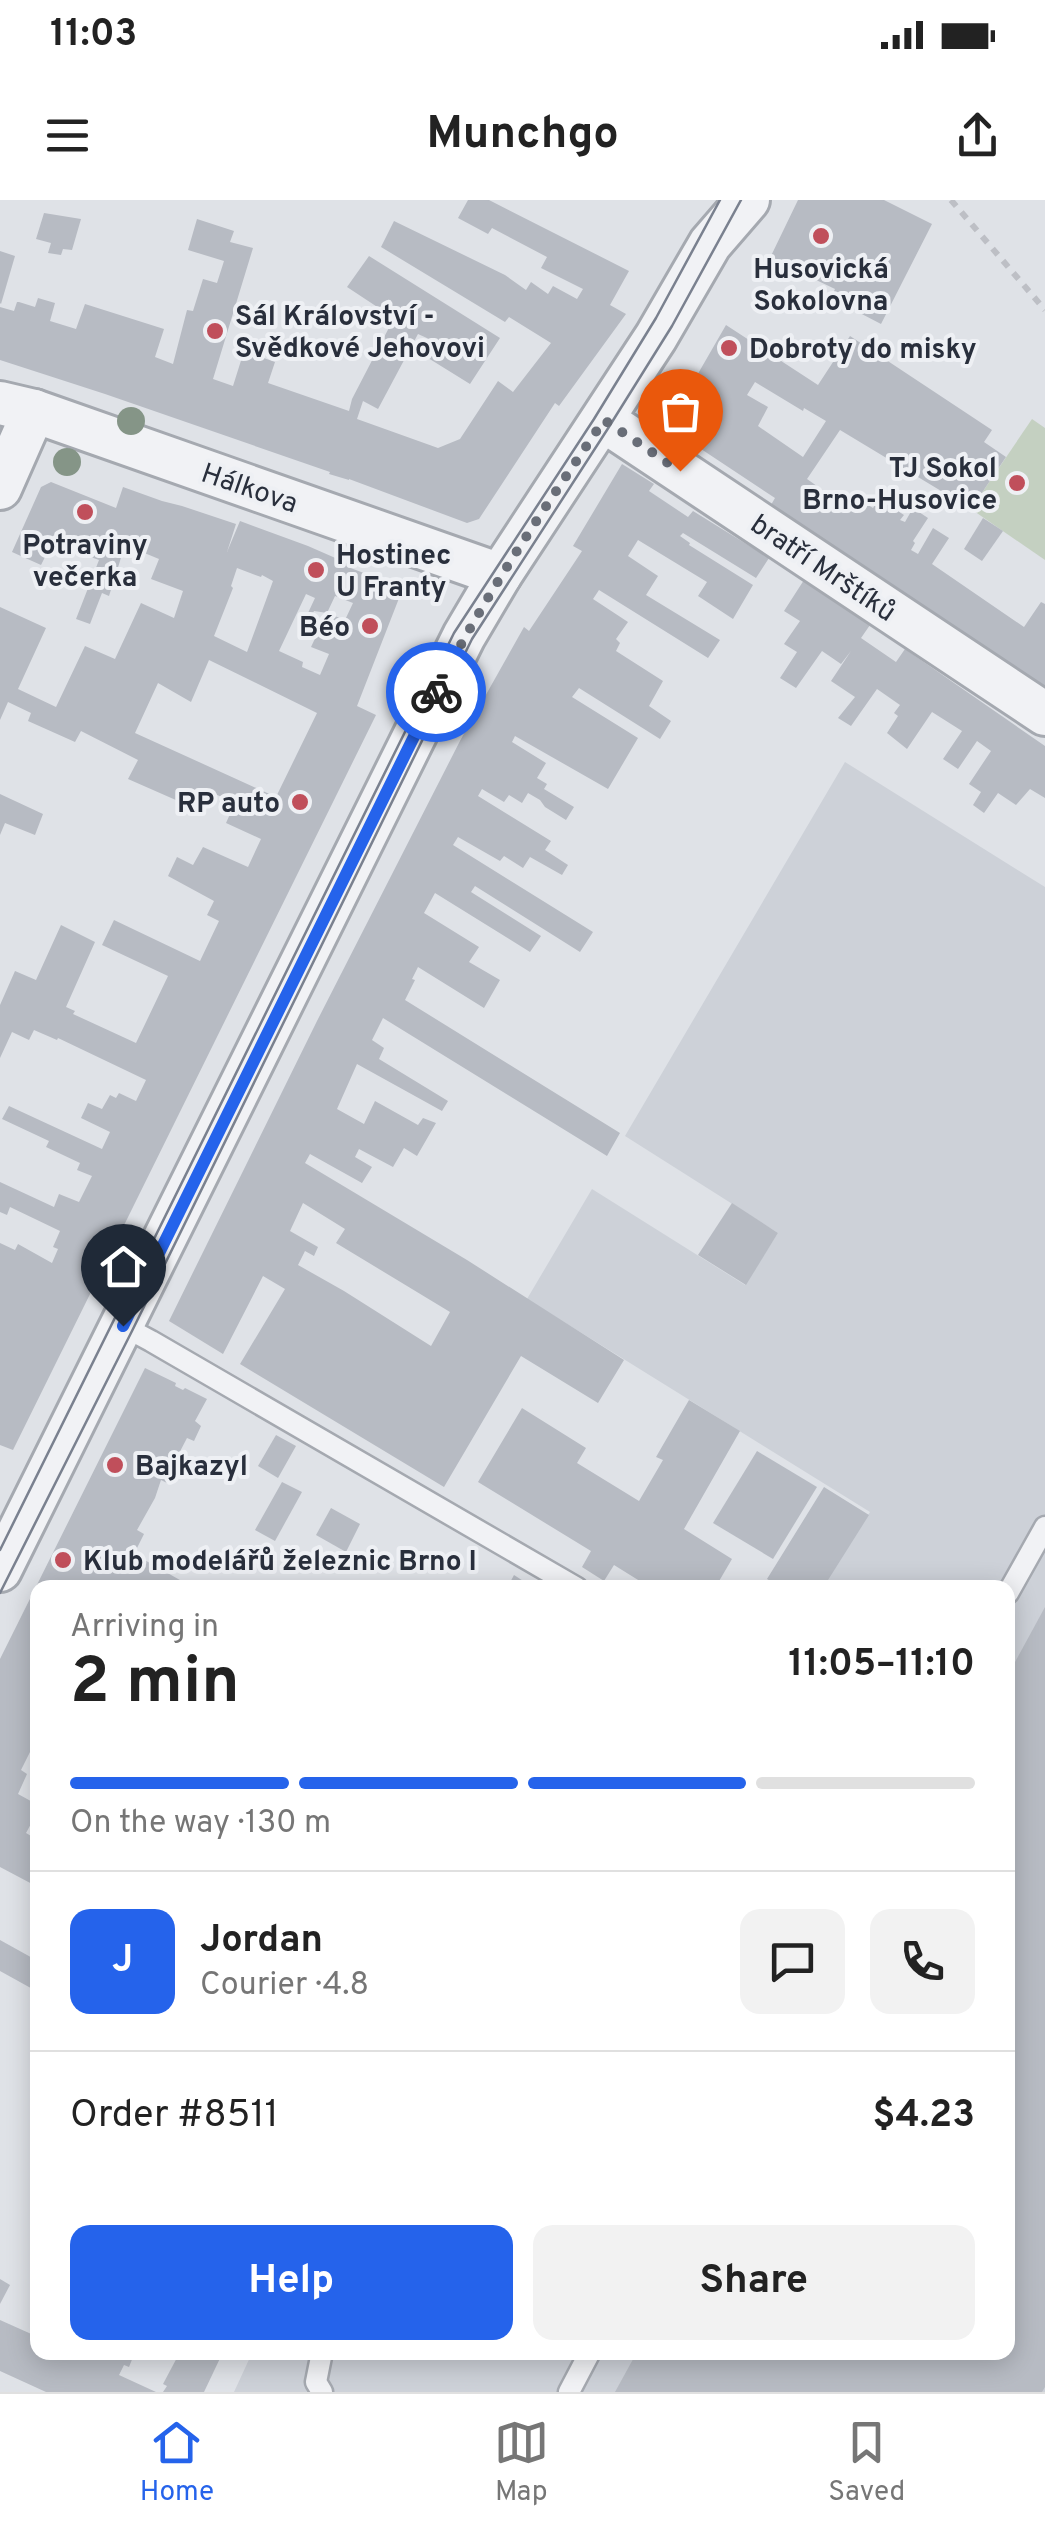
<!DOCTYPE html>
<html lang="en">
<head>
<meta charset="utf-8">
<style>
  :root { --surface:#fff; --page:#f2f2f2; --text:#222; --muted:#767676; --line:#e0e0e0; --accent:#2563eb }
  body { margin:0; font-family:Overpass,sans-serif; background:var(--page); color:var(--text); height:100vh; display:flex; flex-direction:column; font-size:38px; white-space:nowrap }
  * { box-sizing:border-box; margin:0 }
  p { font-size:32px; color:var(--muted) }
  .icon { flex:none; width:55px; height:55px; fill:none; stroke:currentColor; stroke-width:2; stroke-linecap:round; stroke-linejoin:round }
  .map { position:relative; flex:1; overflow:hidden }
  .panel { position:absolute; left:30px; top:1380px; width:985px; height:780px; display:flex; flex-direction:column; background:var(--surface); border-radius:20px; box-shadow:0 5px 25px #0003 }
  .panel>* { flex:none }
  .pin { position:absolute; display:grid; place-items:center; width:85px; height:85px; color:#fff; margin:-102px -42px; border-radius:50% 50% 50% 0; rotate:-45deg; box-shadow:0 0 10px #0007 }
  .pin .icon { rotate:45deg }
  .courier { position:absolute; display:grid; place-items:center; width:100px; height:100px; margin:-50px; border:8px solid #2563eb; border-radius:50%; background:#fff; color:#222; box-shadow:0 2px 12px #0007 }
  .overview em { font-style:normal; font-weight:700 }
  .overview div { display:flex; flex-direction:column-reverse }
  .overview { display:flex; align-items:center; justify-content:space-between; height:170px; padding:0 40px }
  h1 { font-size:65px; font-weight:700; line-height:75px }
  .bar { display:grid; grid-template-columns:repeat(4,1fr); gap:15px 10px; align-content:center; height:120px; padding:0 40px }
  .bar i { height:12px; border-radius:8px; background:var(--line) }
  .bar .active { background:var(--accent) }
  .bar p { grid-column:span 4 }
  .line { display:flex; align-items:center; gap:25px; padding:0 40px; border-top:2px solid var(--line) }
  .line div { flex:1 }
  .round { display:grid; place-items:center; flex:none; width:105px; height:105px; border-radius:20px; background:var(--page) }
  .action { display:flex; gap:20px; margin-top:auto; padding:20px 40px }
  .action a { flex:1; height:115px; border-radius:20px; background:var(--accent); color:#fff; font-size:40px; font-weight:700; line-height:115px; text-align:center }
  .action a+a { background:var(--page); color:var(--text) }
  .status { display:flex; justify-content:space-between; align-items:center; height:70px; padding:0 50px; background:var(--surface); direction:ltr }
  .status svg { height:28px; fill:currentColor }
  header { display:flex; justify-content:space-between; align-items:center; height:130px; padding:0 40px; background:var(--surface); font-size:45px; font-weight:700 }
  .dock { display:flex; justify-content:space-around; align-items:center; height:140px; border-top:2px solid var(--line); background:var(--surface); font-size:28px; color:var(--muted) }
  .dock a { display:grid; justify-items:center; gap:5px }
  .dock .active { color:var(--accent) }
  .map>svg:first-child { display:block }
  .built { fill:#cdd1d8 }
  .green { fill:#c4d0c1 }
  .building { fill:#b7bbc3; fill-rule:evenodd }
  .lines { fill:none; stroke-linecap:round; stroke-linejoin:round }
  .lane-casing { stroke:#a5a9b0; stroke-width:25 }
  .street-casing { stroke:#a5a9b0; stroke-width:48 }
  .path { stroke:#bdbfc5; stroke-width:6; stroke-dasharray:8 8; stroke-linecap:butt }
  .lane { stroke:#f1f2f5; stroke-width:20 }
  .street { stroke:#f1f2f5; stroke-width:42 }
  .tram { stroke:#7a818f; stroke-width:2.5 }
  .tree { fill:#859587 }
  .done { stroke:#696e78; stroke-width:10; stroke-dasharray:0 18 }
  .route { stroke:#2563eb; stroke-width:12 }
  .poi-dot { fill:#c04f5b; stroke:#eef0f4; stroke-width:4 }
  .labels { text-anchor:middle; stroke-width:8; stroke-linejoin:round; paint-order:stroke }
  .poi-label { font-size:28px; font-weight:bold; fill:#292f3c; stroke:#eef0f4; text-anchor:start }
  .street-label { font-size:28px; fill:#292f3c; stroke:#eef0f4 }
</style>
</head>
<body>
<div class="status"><b>11:03</b><svg viewBox="0 0 49 12"><path d="M0 12V9h3v3zM5 12V6h3v6zM10 12V3h3v9zM15 12V0h3v12zM26 1h20v11H26zM47 4h2v5h-2z"/></svg></div>
<header><svg class="icon" aria-label="menu" viewBox="0 0 24 24"><path d="M4 6h16M4 12h16M4 18h16"/></svg>Munchgo<svg class="icon" aria-label="share" viewBox="0 0 24 24"><path d="M12 15V3M7 8l5-5 5 5M5 13v7h14v-7"/></svg></header>
<div class="map">
<svg width="1045" height="2192" viewBox="0 0 1045 2192">
  <rect width="100%" height="100%" fill="#dfe2e7"/>
  <path class="built" d="M845,562L1045,687V2192H234L252,2153L1008,2152V1388L823,1387L870,1312L527,1099L592,989L745,1085L778,1033L625,936Z"/>
  <path class="green" d="M1032,219L1045,228V360L971,309Z"/>
  <g class="building">
    <path d="M468,0H489L629,71L610,105L626,114L559,206L555,203L479,319L467,323L349,279V280L329,274L330,272L105,194L0,160V107L14,111L17,102H19L35,107L38,98L55,103L50,121L76,129L85,104L164,129L155,157L173,164L187,110L193,111L203,79L217,83L224,61L188,50L197,19L234,31L230,42L253,48L213,179L233,186L244,151L275,162L268,183L349,211L352,199L394,118L347,87L369,56L500,138L470,184L420,153L429,139L418,134L378,209L363,201L357,219L438,248L460,239L498,181L513,192L551,143L509,117L505,122L381,47L394,21L505,75L526,90L531,82L548,94L553,86L577,99L583,89L541,68L547,57L492,28L488,34L458,18Z"/>
    <path d="M798,0H884L932,24L881,124L831,98L835,89L770,58Z"/>
    <path d="M44,13L81,19L72,50L63,49L61,55L48,53L51,43L36,39Z"/>
    <path d="M0,51L15,56L1,104L0,103Z"/>
    <path d="M726,125L818,185L850,136L992,230L984,242L1006,257L971,309L840,230L807,279L841,303L848,293L873,308L879,299L904,315L900,320L905,322L913,308L928,318L913,341L915,343L911,350L918,354L933,328L949,338L932,364L1024,427L1041,402L1045,404V499L768,310L775,298L692,243L676,228L674,221L684,198ZM755,182L803,211L804,208L826,221L803,257L758,226L768,207L747,195Z"/>
    <path d="M622,264L654,284L649,291L688,317L693,311L769,358L756,378L683,333L680,336L690,343L689,345L753,385L733,419L698,396L707,382L638,340L628,356L658,376L646,395L720,440L708,458L599,390L593,399L628,422L616,439L620,443L616,451L663,481L649,506L671,521L660,539L579,488L572,497L638,538L608,589L515,536L512,542L546,563L537,578L547,584L544,589L574,607L566,620L545,607L540,600L528,593L522,603L509,595L504,602L482,589L478,596L551,641L545,650L568,665L562,675L530,657L523,668L504,656L500,661L458,637L453,645L593,732L580,752L475,686L471,692L541,736L530,752L435,693L424,713L479,747L469,762L500,780L484,808L418,767L412,779L415,780L405,800L620,933L607,956L383,818L372,840L384,848L379,859L448,901L442,911L357,864L337,909L364,924L375,901L418,925L423,918L436,923L417,956L404,948L393,967L359,949L355,957L372,967L362,983L310,954L305,963L467,1060L624,1160L598,1203L521,1156L444,1287L240,1164L285,1089L263,1076L223,1154L169,1121L317,821L461,539L524,427L529,431L582,351L573,346ZM303,1003L345,1029L336,1043L450,1112L431,1146L344,1091L298,1065L305,1051L314,1056L318,1047L290,1031Z"/>
    <path d="M51,282L116,308L123,287L162,301L182,306L236,324L227,352L240,321L308,346L349,364L348,367L403,388L357,506L376,515L13,1250L0,1245V1043L15,1050L18,1044L52,1063L58,1049L53,1047L60,1031L10,1007L7,1015L0,1012V982L54,1007L59,994L79,1002L92,976L77,970L80,963L46,947L49,941L2,919L9,906L102,949L110,932L81,918L88,903L102,909L110,895L116,898L119,893L136,901L146,880L58,838L57,840L34,830L29,840L12,832L0,858V805L15,771L36,780L61,725L95,742L66,807L75,811L73,814L136,843L168,776L102,745L114,720L200,761L219,721L207,715L214,701L168,676L177,657L193,665L203,647L248,667L261,639L226,623L235,603L204,589L194,608L128,579L138,560L81,531L75,542L28,521L31,513L8,502L0,520V407L46,428L18,489L56,507L85,446L115,459L141,403L174,418L183,391L151,379L159,359L125,345L109,396L102,393L90,424L76,419L99,360L66,348L58,354L48,351L41,365L12,352L41,287ZM237,368L261,377L262,375L273,381L247,452L214,436L233,388L231,386ZM306,394L315,398L308,413L312,415L314,411L327,413L335,396L353,403L345,420L327,413L311,447L329,454L320,475L302,467L303,462L279,451ZM209,460L317,513L276,597L135,533L158,483L191,502Z"/>
    <path d="M983,318L1003,331L982,361L964,349Z"/>
    <path d="M804,380L870,425L861,438L896,462L905,449L1045,546V598L1030,589L1016,605L998,593L984,613L973,605L981,592L969,584L991,551L977,541L958,569L943,559L962,531L932,512L907,549L887,533L898,516L894,513L900,505L877,489L851,526L838,518L855,497L831,481L851,451L841,464L822,451L796,488L780,478L797,452L784,444L800,421L784,411Z"/>
    <path d="M0,594L43,614L35,635L5,623L0,635Z"/>
    <path d="M732,1003L778,1033L746,1085L698,1055Z"/>
    <path d="M145,1168L176,1183L175,1186L183,1190L185,1188L207,1199L195,1221L201,1226L194,1241L187,1238L174,1263L178,1265L169,1284L161,1280L155,1298L137,1330L144,1334L134,1354L194,1388H38V1498L31,1510L36,1513L33,1517L38,1519V1536L21,1570L27,1574L18,1594L38,1605V1611L26,1633L38,1640V1677L34,1685L0,1667V1459Z"/>
    <path d="M689,1200L740,1231L684,1329L732,1359L715,1388H651L614,1365L604,1381L582,1367L591,1351L478,1282L522,1208L586,1248L577,1263L639,1301L663,1260L656,1257Z"/>
    <path d="M276,1235L296,1246L278,1278L258,1266Z"/>
    <path d="M757,1251L817,1287L773,1359L713,1323Z"/>
    <path d="M282,1282L302,1292L275,1341L255,1330Z"/>
    <path d="M824,1287L869,1315L823,1388H768L772,1382L767,1379Z"/>
    <path d="M331,1308L360,1324L346,1352L316,1335Z"/>
    <path d="M514,1375L534,1388H507Z"/>
    <path d="M1045,1407V2187L1042,2192H615L637,2152H1008V1475Z"/>
    <path d="M0,1740L36,1760L38,1792L0,1771Z"/>
    <path d="M0,2079L10,2085L0,2104Z"/>
    <path d="M0,2120L38,2137V2152H72L89,2160L93,2152H135L129,2167L124,2165L119,2175L156,2192H46L0,2171Z"/>
    <path d="M180,2152H223L204,2192H163L167,2186L163,2184Z"/>
  </g>
  <g class="lines">
    <defs>
      <g id="lane">
        <path d="M123,1126L151,1141L577,1388"/>
        <path d="M1008,1393L1045,1327"/>
        <path d="M322,2152L316,2182L322,2192"/>
        <path d="M569,2192L590,2152"/>
      </g>
      <g id="street">
        <path d="M0,203L34,211L500,375"/>
        <path d="M603,220L1045,514"/>
        <path d="M0,288L34,211"/>
        <path d="M0,1370L464,436L500,375L656,137L710,44L748,0"/>
      </g>
    </defs>
    <use href="#lane" class="lane-casing"/>
    <use href="#street" class="street-casing"/>
    <g class="path">
      <path d="M951,0L1045,110"/>
      <path d="M667,219L672,199"/>
    </g>
    <use href="#lane" class="lane"/>
    <use href="#street" class="street"/>
    <g class="tram">
      <path d="M0,1350L454,433L594,219L656,118L720,0"/>
      <path d="M0,1393L132,1131L472,439L607,230L672,126L741,0"/>
    </g>
  </g>
  <g class="tree">
    <circle cx="131" cy="221" r="14"/>
    <circle cx="67" cy="262" r="14"/>
  </g>
  <g class="lines">
    <path class="done" d="M436,492C484,396 544,309 604,220L680,271"/>
    <path class="route" d="M123,1126L436,492"/>
  </g>
  <g class="poi-dot">
    <circle cx="821" cy="36" r="10"/>
    <circle cx="215" cy="131" r="10"/>
    <circle cx="729" cy="148" r="10"/>
    <circle cx="1017" cy="283" r="10"/>
    <circle cx="85" cy="312" r="10"/>
    <circle cx="316" cy="370" r="10"/>
    <circle cx="370" cy="426" r="10"/>
    <circle cx="300" cy="602" r="10"/>
    <circle cx="115" cy="1265" r="10"/>
    <circle cx="63" cy="1360" r="10"/>
  </g>
  <g class="labels">
    <g class="poi-label">
      <text x="821" y="78" text-anchor="middle">Husovická<tspan x="821" dy="32">Sokolovna</tspan></text>
      <text x="235" y="125">Sál Království -<tspan x="235" dy="32">Svědkové Jehovovi</tspan></text>
      <text x="749" y="158">Dobroty do misky</text>
      <text x="997" y="277" text-anchor="end">TJ Sokol<tspan x="997" dy="32">Brno-Husovice</tspan></text>
      <text x="85" y="354" text-anchor="middle">Potraviny<tspan x="85" dy="32">večerka</tspan></text>
      <text x="336" y="364">Hostinec<tspan x="336" dy="32">U Franty</tspan></text>
      <text x="350" y="436" text-anchor="end">Béo</text>
      <text x="280" y="612" text-anchor="end">RP auto</text>
      <text x="135" y="1275">Bajkazyl</text>
      <text x="83" y="1370">Klub modelářů železnic Brno I</text>
    </g>
    <g class="street-label">
      <text transform="translate(250 287) rotate(19)" y="10">Hálkova</text>
      <text transform="translate(824 367) rotate(34)" y="10">bratří Mrštíků</text>
    </g>
  </g>
</svg>
<div class="pin" style="left:680px;top:271px;background:#ea580c"><svg class="icon" aria-label="bag" viewBox="0 0 24 24"><path d="M5 8h14l-1 12H6zM9 8a3 3 0 0 1 6 0"/></svg></div>
<div class="pin" style="left:123px;top:1126px;background:#1f2937"><svg class="icon" aria-label="home" viewBox="0 0 24 24"><path d="M3 11l9-7 9 7M6 9v11h12V9"/></svg></div>
<div class="courier" style="left:436px;top:492px"><svg class="icon" aria-label="bike" viewBox="0 0 24 24"><circle cx="6" cy="16" r="4"/><circle cx="18" cy="16" r="4"/><path d="M6 16l4-8h5l3 8M10 8l3 8H6M13 5h3"/></svg></div>
<section class="panel">
<div class="overview"><div><h1>2 min</h1><p>Arriving in</p></div><em>11:05–11:10</em></div>
<div class="bar"><i class="active"></i><i class="active"></i><i class="active"></i><i></i><p>On the way · 130 m</p></div>
<div class="line" style="height:180px"><b class="round" style="background:var(--accent);color:#fff">J</b><div><b>Jordan</b><p>Courier · 4.8</p></div><a class="round"><svg class="icon" aria-label="chat" viewBox="0 0 24 24"><path d="M4 5h16v11H9l-5 4z"/></svg></a><a class="round"><svg class="icon" aria-label="phone" viewBox="0 0 24 24"><path d="M5 4h4l2 5-3 2q2 4 5 5l2-3 5 2v4C11 20 4 13 5 4z"/></svg></a></div>
<div class="line" style="height:130px"><div>Order #8511</div><b>$4.23</b></div>
<div class="action"><a>Help</a><a>Share</a></div>
</section>
</div>
<nav class="dock">
<a class="active"><svg class="icon" aria-label="home" viewBox="0 0 24 24"><path d="M3 11l9-7 9 7M6 9v11h12V9"/></svg>Home</a>
<a><svg class="icon" aria-label="map" viewBox="0 0 24 24"><path d="M3 6l6-2 6 2 6-2v14l-6 2-6-2-6 2zM9 4v14M15 6v14"/></svg>Map</a>
<a><svg class="icon" aria-label="saved" viewBox="0 0 24 24"><path d="M7 4h10v16l-5-4-5 4z"/></svg>Saved</a>
</nav>
</body>
</html>
